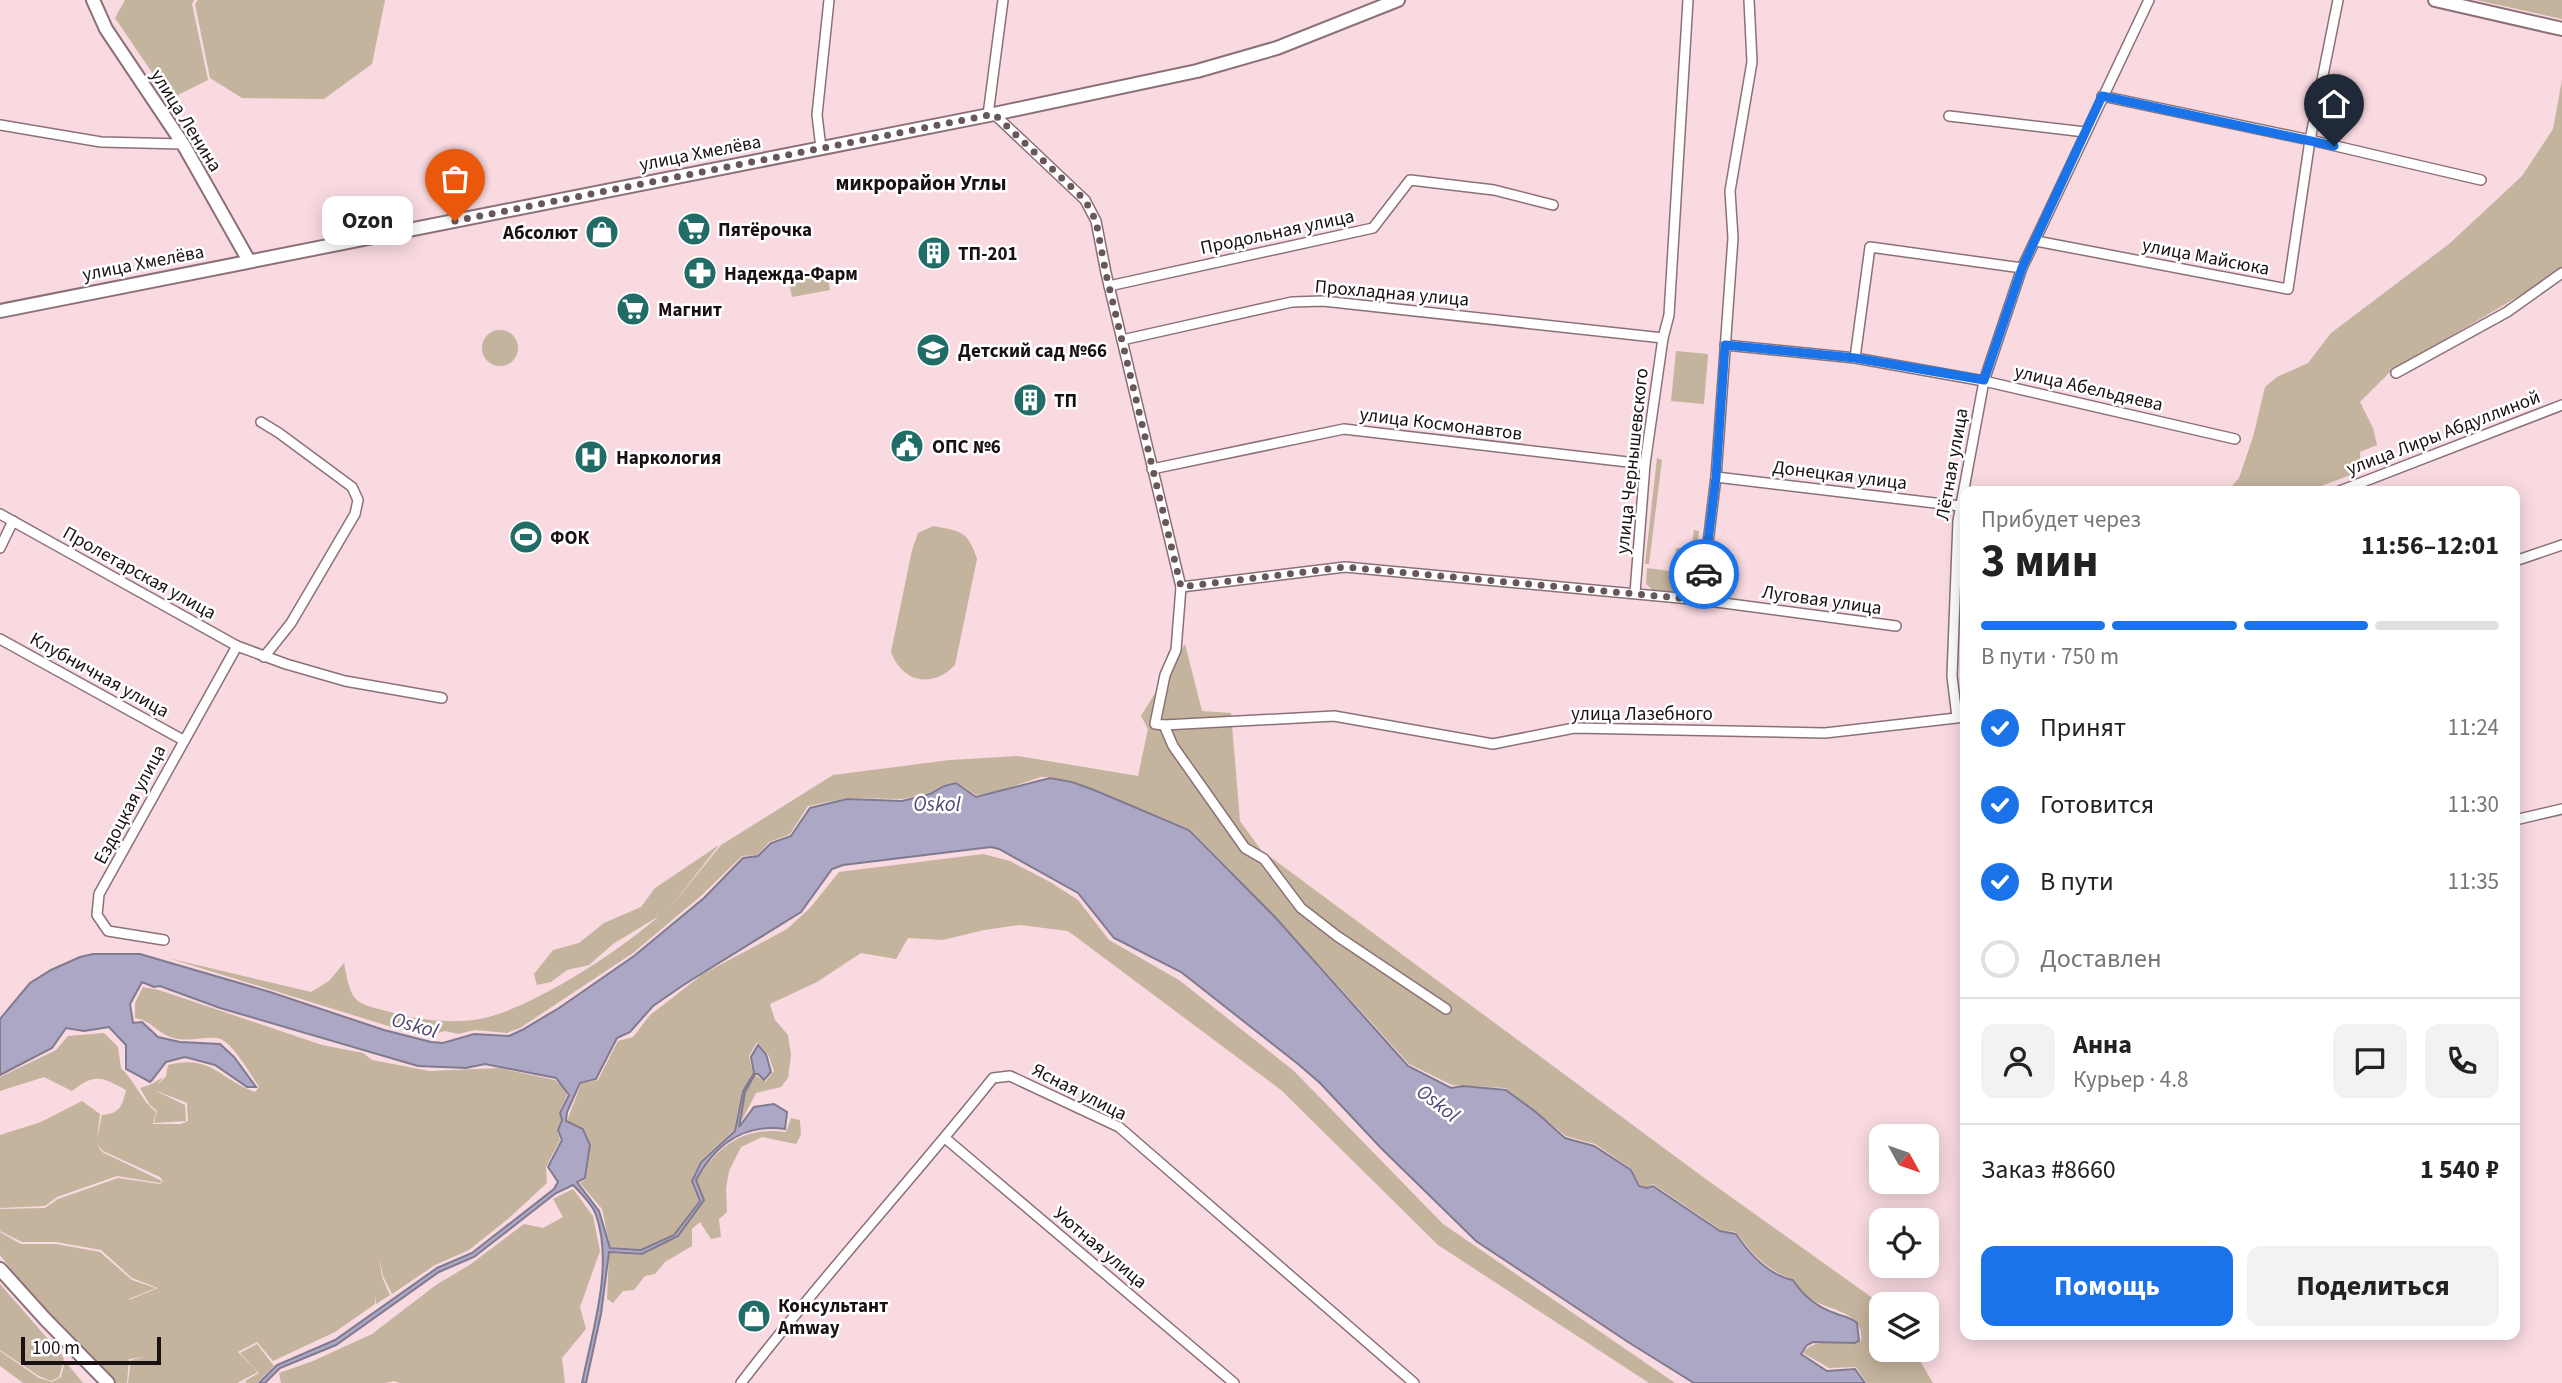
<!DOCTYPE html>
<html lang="ru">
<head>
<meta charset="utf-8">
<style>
  :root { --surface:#fff; --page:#f2f2f2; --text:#222; --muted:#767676; --line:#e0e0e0; --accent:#1a73e8 }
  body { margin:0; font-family:"Source Sans 3",sans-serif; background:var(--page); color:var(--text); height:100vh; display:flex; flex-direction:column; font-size:26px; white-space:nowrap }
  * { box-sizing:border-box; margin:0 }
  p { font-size:23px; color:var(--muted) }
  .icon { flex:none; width:38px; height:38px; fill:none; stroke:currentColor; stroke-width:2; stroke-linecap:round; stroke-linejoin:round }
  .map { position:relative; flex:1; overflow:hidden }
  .side { position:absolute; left:1960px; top:486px; width:560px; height:854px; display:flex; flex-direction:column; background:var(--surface); border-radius:14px; box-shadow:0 4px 18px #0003 }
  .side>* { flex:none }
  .needle { width:46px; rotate:130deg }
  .tools { position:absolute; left:1869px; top:1124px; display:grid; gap:14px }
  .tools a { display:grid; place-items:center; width:70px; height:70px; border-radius:14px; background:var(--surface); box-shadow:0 4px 18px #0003; font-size:35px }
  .scale { position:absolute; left:21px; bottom:18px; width:140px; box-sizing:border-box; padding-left:7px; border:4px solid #1a1012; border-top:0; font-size:19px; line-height:24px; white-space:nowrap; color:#1a1012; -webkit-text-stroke:5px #fff; paint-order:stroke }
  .pin { position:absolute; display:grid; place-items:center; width:60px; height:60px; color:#fff; margin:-72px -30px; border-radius:50% 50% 50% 0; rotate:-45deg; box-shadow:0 0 7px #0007 }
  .pin .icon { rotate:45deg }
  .courier { position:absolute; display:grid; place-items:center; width:70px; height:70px; margin:-35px; border:5px solid #1a73e8; border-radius:50%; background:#fff; color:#222; box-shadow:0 2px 9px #0007 }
  .bubble { position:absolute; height:49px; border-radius:14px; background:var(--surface); box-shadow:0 4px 18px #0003; font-size:23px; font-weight:700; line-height:49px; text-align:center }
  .overview em { font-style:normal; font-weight:700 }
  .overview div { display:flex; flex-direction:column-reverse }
  .overview { display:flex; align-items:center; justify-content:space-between; height:119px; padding:0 21px }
  h1 { font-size:46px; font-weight:700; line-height:52px }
  .bar { display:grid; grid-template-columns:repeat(4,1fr); gap:10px 7px; align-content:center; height:84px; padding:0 21px }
  .bar i { height:9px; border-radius:5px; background:var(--line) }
  .bar .active { background:var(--accent) }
  .bar p { grid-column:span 4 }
  .line { display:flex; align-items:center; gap:18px; padding:0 21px; border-top:2px solid var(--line) }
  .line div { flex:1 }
  .round { display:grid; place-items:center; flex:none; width:74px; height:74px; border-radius:14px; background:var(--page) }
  ol { padding:0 21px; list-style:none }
  li { display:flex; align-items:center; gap:21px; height:77px }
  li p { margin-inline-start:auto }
  li .icon { padding:7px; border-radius:50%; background:var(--accent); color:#fff; stroke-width:4 }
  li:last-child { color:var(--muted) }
  li i { width:38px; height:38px; border:4px solid var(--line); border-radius:50% }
  .action { display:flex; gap:14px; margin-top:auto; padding:14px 21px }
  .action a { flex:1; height:80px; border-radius:14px; background:var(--accent); color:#fff; font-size:28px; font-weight:700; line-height:80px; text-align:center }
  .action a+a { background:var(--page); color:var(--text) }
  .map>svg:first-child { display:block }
  .green { fill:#c4b39d }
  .water { fill:#aca7c4; stroke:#807a8f; stroke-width:2 }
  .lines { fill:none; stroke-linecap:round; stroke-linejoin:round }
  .street-casing { stroke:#8b7177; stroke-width:12 }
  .secondary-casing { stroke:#8b7177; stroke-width:16 }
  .street { stroke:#fff; stroke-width:9 }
  .secondary { stroke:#fff; stroke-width:12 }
  .done { stroke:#68575a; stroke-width:7; stroke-dasharray:0 12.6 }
  .route { stroke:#1a73e8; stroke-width:9 }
  .labels { text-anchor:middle; stroke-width:5; stroke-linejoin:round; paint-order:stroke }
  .street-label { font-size:19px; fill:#1a1012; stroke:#fff }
  .poi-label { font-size:19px; font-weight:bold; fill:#1a1012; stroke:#fff; text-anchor:start }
  .neighbourhood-label { font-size:21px; font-weight:bold; fill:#1a1012; stroke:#fff }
  .water-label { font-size:21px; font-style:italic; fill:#534975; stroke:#fff }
</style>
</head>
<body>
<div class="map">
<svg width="2562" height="1383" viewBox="0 0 2562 1383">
  <rect width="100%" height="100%" fill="#f9dae1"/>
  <g class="green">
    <path d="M125,0H194L192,4L208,80L170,99L115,18Z"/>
    <path d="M198,0H385L372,64L324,99L242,98L210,78L195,4Z"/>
    <path d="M2476,0H2562V19Z"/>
    <path d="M2562,80V267L2536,286L2390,372L2360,402L2373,428L2377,445L2360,452L2361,471L2305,492H2227L2239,478L2253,437L2265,387L2277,377L2308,363L2331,333L2449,244L2522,176L2553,129Z"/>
    <path d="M827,271L830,290L792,297L788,278Z"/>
    <circle cx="500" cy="348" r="18"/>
    <path d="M1676,351L1708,354L1704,404L1671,401Z"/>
    <path d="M1657,458L1662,460L1649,564H1645Z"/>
    <path d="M933,526C961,531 968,531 977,559L955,665C932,689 902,682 891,652L912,550L918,533Z"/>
    <path d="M1694,530L1699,531L1694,570L1674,567L1676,548L1691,550Z"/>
    <path d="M1647,568L1700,575L1698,589L1688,596L1654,591L1646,584Z"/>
    <path d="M1185,644L1202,711L1231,713L1240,821L1261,850L1703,1177L1881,1304V1349H1913L1933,1383H1867L1856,1367L1829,1368L1803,1353C1815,1337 1838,1344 1856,1344L1861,1341C1865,1308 1823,1312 1804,1294C1800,1290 1797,1284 1794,1279C1769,1273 1751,1253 1736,1232L1721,1230L1653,1184L1647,1187L1640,1185L1632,1169L1595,1144L1566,1136L1506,1088L1452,1085L1409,1064L1276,917L1190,829L1072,781L1050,777H1041L993,793L976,795L956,782L943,785L930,793L902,799L847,798L808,806L790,834L769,842L757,855L742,856L702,895L633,953L520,1028L507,1033L475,1030L458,1034L445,1031L424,1037L168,958L311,992L329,981L344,963C352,1006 354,1002 394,1013C416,1020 451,1023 474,1020C526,1013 620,951 659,916L613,944L589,965L567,970L551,982L537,985L534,974L553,950L579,943L604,923L641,907L655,888L719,845L668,910L721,845L833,775L950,760L1018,756L1138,776L1148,729L1141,716Z"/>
    <path d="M983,854L1010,861L1050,882L1078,900L1109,940L1179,980L1294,1071L1443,1224L1675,1383H1649L1438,1245L1281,1090L1068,931L1020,925L984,930L943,940L908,938L896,959L861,953L817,982L770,1004L775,1020L788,1035L791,1055L788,1078L781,1087L756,1093L739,1126L745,1092L755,1075L765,1082L774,1071L768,1054L757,1042L749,1056L753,1073L742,1091L734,1130L700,1161L691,1181L699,1201L674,1234L641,1249L610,1247L602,1209L580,1183L586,1179L591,1145L584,1128L567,1121L581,1084L598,1080L618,1041L633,1037L650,1015L703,974L787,929L810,908L839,872Z"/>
    <path d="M143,987L159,990L322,1045L363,1053L372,1060L429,1071L499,1068L555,1080L564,1088L567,1095L559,1113L561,1120L557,1129L560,1140L546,1167L547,1183L509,1218L469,1250L435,1265L392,1294L383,1276L379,1256L382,1277L390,1295L376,1304L375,1296V1304L335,1332L273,1361L257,1342L238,1352L258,1372L237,1383H128L131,1360L145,1357L129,1359L127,1383H113L98,1362L26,1289L0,1255V1232L21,1244H56L100,1252L132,1280L156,1288L129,1299V1300L158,1288L132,1278L101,1250L56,1242H22L0,1231V1209L45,1208L58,1199L118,1178L160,1184L163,1181L160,1177L103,1151L96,1143L102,1152L162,1181L160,1183L117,1176L57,1197L45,1206L0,1208V1135L41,1122L82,1101L100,1114L97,1139L102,1115C120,1113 122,1107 126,1090C102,1077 95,1073 72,1091L44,1077L0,1091V1077L56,1050L68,1036L104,1033L118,1047L121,1068C135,1081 141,1100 156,1112L153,1124H181L188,1121L187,1103L152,1089L185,1105L186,1121L154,1123L157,1111L150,1105L140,1088L152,1084L163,1077L157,1086L166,1076L168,1065C212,1054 220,1080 255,1092L259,1087C251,1075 231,1039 217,1038C203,1037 187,1042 173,1038C157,1033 152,1021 135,1018V1003Z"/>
    <path d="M791,1118L800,1120L801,1135L796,1144L762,1137L741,1147L729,1171L726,1189L727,1212L719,1219L721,1237L711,1239L700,1222L692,1229V1246L665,1262L655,1274L645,1276L634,1290L623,1291L613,1303L607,1299L609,1253L642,1255L678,1236L704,1200L697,1180C718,1145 745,1126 786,1132Z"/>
    <path d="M573,1189L593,1216L600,1251L580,1307L586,1329L562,1358L565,1383H400L394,1381L386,1383H281L279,1373L313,1361L372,1334L436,1285L471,1264L524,1224L543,1228L563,1217L553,1199Z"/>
    <path d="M0,1284L61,1354L64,1359L59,1377L51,1381L39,1376L0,1350Z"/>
    <path d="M257,1344L274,1366L257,1383H247L245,1381L259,1373L240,1353Z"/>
    <path d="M0,1351L39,1378L52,1382L61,1377L65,1361L83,1383H23L0,1366Z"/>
  </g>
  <path class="water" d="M1050,778L1072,782L1094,790L1189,830L1275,917L1408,1066L1451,1088L1463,1086L1506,1090L1537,1113L1565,1138L1594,1146L1631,1170L1639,1186L1647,1188L1653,1186L1720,1231L1736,1234C1750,1255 1768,1275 1793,1280C1803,1296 1819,1308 1837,1314C1845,1317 1850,1317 1857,1323L1859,1341L1855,1343L1813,1342L1807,1345L1801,1354L1827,1371L1855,1369L1865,1383H1694L1628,1342L1476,1241L1381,1148L1320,1083L1298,1064L1181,972L1114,938L1078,893L999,849L991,847L843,865L832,869L801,912L685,984L653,1006L630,1032L617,1038L596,1079L580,1083L567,1112L566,1121L583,1129L590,1145L585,1178L577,1182L599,1211L610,1248L641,1250L674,1235L700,1201L692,1181L701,1162L735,1131L743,1091L754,1073L751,1057L758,1045L766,1054L771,1072L764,1080L758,1074H755L745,1092L739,1127L754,1107L774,1104L787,1112L785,1129C744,1123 715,1145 696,1180L704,1200L678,1236L642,1254L609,1252L601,1314L586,1383H582C592,1333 614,1265 596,1215C593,1205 581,1193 573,1185L556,1193L474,1257L439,1272L336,1345L280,1368L265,1383H259L277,1365L335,1340L437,1268L472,1253L554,1189L558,1182L548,1167L562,1140L558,1130L562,1120L560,1113L569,1095L556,1078L485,1064L466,1068L418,1066L220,1008L160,986L154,987L142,982L130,1004L133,1023L142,1022L158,1037L180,1042L220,1044L234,1057L256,1087H247L215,1065L185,1057L166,1062L152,1080L150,1082L126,1069V1045L109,1027L84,1031L66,1028L52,1048L0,1075V1019L30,983L51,970L80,957L93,954H140L270,992L384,1030L431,1042L443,1043L474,1034L509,1036L522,1030L559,1008L634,956L704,898L743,858L758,856L771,843L791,836L810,808L847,799L902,801L930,794L944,786L956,783L976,797Z"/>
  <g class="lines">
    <defs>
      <g id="street">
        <path d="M2102,96L2310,140L2481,180"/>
        <path d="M994,114L1085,200L1096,221L1106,273L1181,587L1176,650L1165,675L1155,724L1164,725L1334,716L1493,744L1574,728L1825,733L1965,717"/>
        <path d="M988,115L1003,0"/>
        <path d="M1949,116L2085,132"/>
        <path d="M0,125L101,142L183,144"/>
        <path d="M821,148L817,115L829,0"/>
        <path d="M2036,241L2288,289L2310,140L2338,0"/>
        <path d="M1109,286L1373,228L1410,180L1494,190L1553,205"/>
        <path d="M1122,340L1292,302L1323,301L1663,338"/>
        <path d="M1725,345L1855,358L1984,381L2235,439"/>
        <path d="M1855,358L1870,247L2022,268"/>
        <path d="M2396,373L2507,312L2562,273"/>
        <path d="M261,422L279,433L352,487L358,500L355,514L291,623L264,657"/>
        <path d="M1152,469L1344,429L1645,464"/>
        <path d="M1716,477L1960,506"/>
        <path d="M2337,492L2562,405"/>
        <path d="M0,514L237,646L286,664L345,681L442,698"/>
        <path d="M0,548L13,521"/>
        <path d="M2515,561L2562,545"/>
        <path d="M1181,587L1345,567L1701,600L1716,477L1733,238L1730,191L1752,62L1749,0"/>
        <path d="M1635,593L1645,464L1663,338L1669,315L1688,0"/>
        <path d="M1701,600L1896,626"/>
        <path d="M0,639L183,740"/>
        <path d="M1957,717L1952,676L1958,521L1984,381L2022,268L2149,0"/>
        <path d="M1164,725L1173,746L1245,848L1264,859L1301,908L1337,936L1446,1009"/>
        <path d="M2515,820L2562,809"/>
        <path d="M164,940L108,931L97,915L99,894L237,646"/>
        <path d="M945,1138L1234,1383"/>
        <path d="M741,1383C821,1278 911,1181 993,1078L1010,1076L1119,1127L1414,1383"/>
      </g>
      <g id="secondary">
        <path d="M93,0L106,29L183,144L249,261"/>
        <path d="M2435,0L2562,29"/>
        <path d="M0,311L994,114L1197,71L1277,48L1398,0"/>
        <path d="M0,1269L46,1320L108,1383"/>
      </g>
    </defs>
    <use href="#street" class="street-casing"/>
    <use href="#secondary" class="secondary-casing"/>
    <use href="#street" class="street"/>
    <use href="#secondary" class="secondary"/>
  </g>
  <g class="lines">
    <path class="done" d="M455,221L994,114L1085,200L1096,221L1106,274L1181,587L1345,567L1701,600L1704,574"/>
    <path class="route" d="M1704,574L1716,477L1725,345L1855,358L1984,380L2022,268L2102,96L2334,146"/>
  </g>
  <defs>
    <symbol id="supermarket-disc" viewBox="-11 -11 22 22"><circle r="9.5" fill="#216c67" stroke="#fff"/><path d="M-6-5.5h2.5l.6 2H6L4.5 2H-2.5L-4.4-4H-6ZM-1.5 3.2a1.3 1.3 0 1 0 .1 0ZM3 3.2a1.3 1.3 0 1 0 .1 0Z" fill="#fff"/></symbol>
    <symbol id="shop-disc" viewBox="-11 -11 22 22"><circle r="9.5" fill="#216c67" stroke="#fff"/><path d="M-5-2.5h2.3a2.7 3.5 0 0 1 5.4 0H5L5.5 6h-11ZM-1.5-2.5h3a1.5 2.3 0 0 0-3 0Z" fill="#fff"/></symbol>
    <symbol id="building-disc" viewBox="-11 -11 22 22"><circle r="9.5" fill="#216c67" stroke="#fff"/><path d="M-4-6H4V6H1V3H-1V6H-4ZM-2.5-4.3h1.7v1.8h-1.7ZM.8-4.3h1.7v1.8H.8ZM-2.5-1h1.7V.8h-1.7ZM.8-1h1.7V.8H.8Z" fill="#fff"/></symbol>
    <symbol id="pharmacy-disc" viewBox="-11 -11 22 22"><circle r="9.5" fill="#216c67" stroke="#fff"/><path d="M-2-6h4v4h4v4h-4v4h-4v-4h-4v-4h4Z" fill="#fff"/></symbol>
    <symbol id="school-disc" viewBox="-11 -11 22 22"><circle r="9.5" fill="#216c67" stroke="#fff"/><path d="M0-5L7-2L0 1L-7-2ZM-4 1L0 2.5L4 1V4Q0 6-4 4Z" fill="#fff"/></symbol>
    <symbol id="civic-disc" viewBox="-11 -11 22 22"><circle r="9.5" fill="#216c67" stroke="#fff"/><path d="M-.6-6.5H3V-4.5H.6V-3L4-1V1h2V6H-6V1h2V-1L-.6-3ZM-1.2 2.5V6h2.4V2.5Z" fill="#fff"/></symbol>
    <symbol id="hospital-disc" viewBox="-11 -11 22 22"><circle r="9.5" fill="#216c67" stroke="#fff"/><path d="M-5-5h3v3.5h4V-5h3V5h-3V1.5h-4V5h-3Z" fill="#fff"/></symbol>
    <symbol id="stadium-disc" viewBox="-11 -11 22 22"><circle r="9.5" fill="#216c67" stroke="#fff"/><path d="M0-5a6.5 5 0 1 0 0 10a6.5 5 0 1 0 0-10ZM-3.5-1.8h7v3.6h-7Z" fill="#fff"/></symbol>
  </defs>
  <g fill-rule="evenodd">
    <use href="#supermarket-disc" x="675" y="210" width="38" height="38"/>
    <use href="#shop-disc" x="583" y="213" width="38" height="38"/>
    <use href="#building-disc" x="915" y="234" width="38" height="38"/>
    <use href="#pharmacy-disc" x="681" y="254" width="38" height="38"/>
    <use href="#supermarket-disc" x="614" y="290" width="38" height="38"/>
    <use href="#school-disc" x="914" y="331" width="38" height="38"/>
    <use href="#building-disc" x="1011" y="381" width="38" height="38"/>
    <use href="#civic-disc" x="888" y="427" width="38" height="38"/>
    <use href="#hospital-disc" x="572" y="438" width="38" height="38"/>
    <use href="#stadium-disc" x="507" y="518" width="38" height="38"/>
    <use href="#shop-disc" x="735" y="1297" width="38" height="38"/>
  </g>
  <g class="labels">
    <g class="street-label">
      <text transform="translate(187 120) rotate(58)" y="7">улица Ленина</text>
      <text transform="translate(700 152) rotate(-11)" y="7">улица Хмелёва</text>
      <text transform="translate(1277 231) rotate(-12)" y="7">Продольная улица</text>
      <text transform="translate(2206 256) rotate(11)" y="7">улица Майсюка</text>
      <text transform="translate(143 262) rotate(-11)" y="7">улица Хмелёва</text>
      <text transform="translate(1392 292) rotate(5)" y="7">Прохладная улица</text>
      <text transform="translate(2089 387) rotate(13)" y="7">улица Абельдяева</text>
      <text transform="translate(1441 423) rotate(7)" y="7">улица Космонавтов</text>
      <text transform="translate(2443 432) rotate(-21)" y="7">улица Лиры Абдуллиной</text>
      <text transform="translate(1631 461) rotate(-84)" y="7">улица Чернышевского</text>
      <text transform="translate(1951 464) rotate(-80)" y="7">Лётная улица</text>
      <text transform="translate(1840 474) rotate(7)" y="7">Донецкая улица</text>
      <text transform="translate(140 572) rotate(29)" y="7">Пролетарская улица</text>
      <text transform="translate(1822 599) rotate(8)" y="7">Луговая улица</text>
      <text transform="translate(100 674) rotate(29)" y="7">Клубничная улица</text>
      <text x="1642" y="720">улица Лазебного</text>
      <text transform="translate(129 804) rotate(-62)" y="7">Ездоцкая улица</text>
      <text transform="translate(1080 1091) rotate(27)" y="7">Ясная улица</text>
      <text transform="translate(1101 1247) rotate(40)" y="7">Уютная улица</text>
    </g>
    <g class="poi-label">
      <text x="718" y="236">Пятёрочка</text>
      <text x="578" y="239" text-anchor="end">Абсолют</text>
      <text x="958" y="260">ТП-201</text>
      <text x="724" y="280">Надежда-Фарм</text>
      <text x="658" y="316">Магнит</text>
      <text x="958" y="357">Детский сад №66</text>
      <text x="1054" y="407">ТП</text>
      <text x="932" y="453">ОПС №6</text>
      <text x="616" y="464">Наркология</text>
      <text x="550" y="544">ФОК</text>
      <text x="778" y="1312">Консультант<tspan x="778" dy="22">Amway</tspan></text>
    </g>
    <g class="neighbourhood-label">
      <text x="921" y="190">микрорайон Углы</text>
    </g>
    <g class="water-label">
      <text x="937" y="811">Oskol</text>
      <text transform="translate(415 1025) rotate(16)" y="7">Oskol</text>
      <text transform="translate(1438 1103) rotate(38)" y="7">Oskol</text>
    </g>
  </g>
</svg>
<div class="tools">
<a><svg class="needle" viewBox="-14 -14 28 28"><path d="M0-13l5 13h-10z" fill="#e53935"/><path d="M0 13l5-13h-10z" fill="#767676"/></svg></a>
<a><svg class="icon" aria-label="locate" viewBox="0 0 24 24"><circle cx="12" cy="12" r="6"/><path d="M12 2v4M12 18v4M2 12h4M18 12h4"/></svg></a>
<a><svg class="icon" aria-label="layers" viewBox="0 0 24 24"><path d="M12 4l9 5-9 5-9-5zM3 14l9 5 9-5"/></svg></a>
</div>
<div class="scale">100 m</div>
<div class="pin" style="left:455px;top:221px;background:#ea580c"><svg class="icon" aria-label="bag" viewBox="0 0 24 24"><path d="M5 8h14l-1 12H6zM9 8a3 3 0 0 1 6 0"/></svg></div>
<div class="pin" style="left:2334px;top:146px;background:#1f2937"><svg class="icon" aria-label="home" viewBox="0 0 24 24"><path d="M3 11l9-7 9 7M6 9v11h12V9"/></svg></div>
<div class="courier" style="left:1704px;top:574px"><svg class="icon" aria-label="car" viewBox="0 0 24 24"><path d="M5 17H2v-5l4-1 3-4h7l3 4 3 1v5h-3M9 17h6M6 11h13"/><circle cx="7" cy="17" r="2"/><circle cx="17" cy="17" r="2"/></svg></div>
<div class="bubble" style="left:322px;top:196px;width:91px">Ozon</div>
<section class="side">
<div class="overview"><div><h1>3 мин</h1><p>Прибудет через</p></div><em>11:56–12:01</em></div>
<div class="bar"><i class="active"></i><i class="active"></i><i class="active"></i><i></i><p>В пути · 750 m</p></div>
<ol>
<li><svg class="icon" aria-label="check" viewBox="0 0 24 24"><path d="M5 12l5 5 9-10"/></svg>Принят<p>11:24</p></li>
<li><svg class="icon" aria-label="check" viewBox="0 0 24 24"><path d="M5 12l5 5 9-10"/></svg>Готовится<p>11:30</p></li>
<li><svg class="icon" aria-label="check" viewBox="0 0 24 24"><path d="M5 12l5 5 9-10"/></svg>В пути<p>11:35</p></li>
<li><i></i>Доставлен</li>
</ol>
<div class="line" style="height:126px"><a class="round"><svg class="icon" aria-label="person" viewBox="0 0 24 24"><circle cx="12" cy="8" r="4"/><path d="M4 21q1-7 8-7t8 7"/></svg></a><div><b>Анна</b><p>Курьер · 4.8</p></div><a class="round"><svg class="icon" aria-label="chat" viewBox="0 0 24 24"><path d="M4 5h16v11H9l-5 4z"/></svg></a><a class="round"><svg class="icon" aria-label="phone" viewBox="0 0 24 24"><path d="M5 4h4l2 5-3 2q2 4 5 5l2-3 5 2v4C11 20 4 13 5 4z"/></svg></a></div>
<div class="line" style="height:91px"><div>Заказ #8660</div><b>1 540 ₽</b></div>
<div class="action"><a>Помощь</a><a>Поделиться</a></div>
</section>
</div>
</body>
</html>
